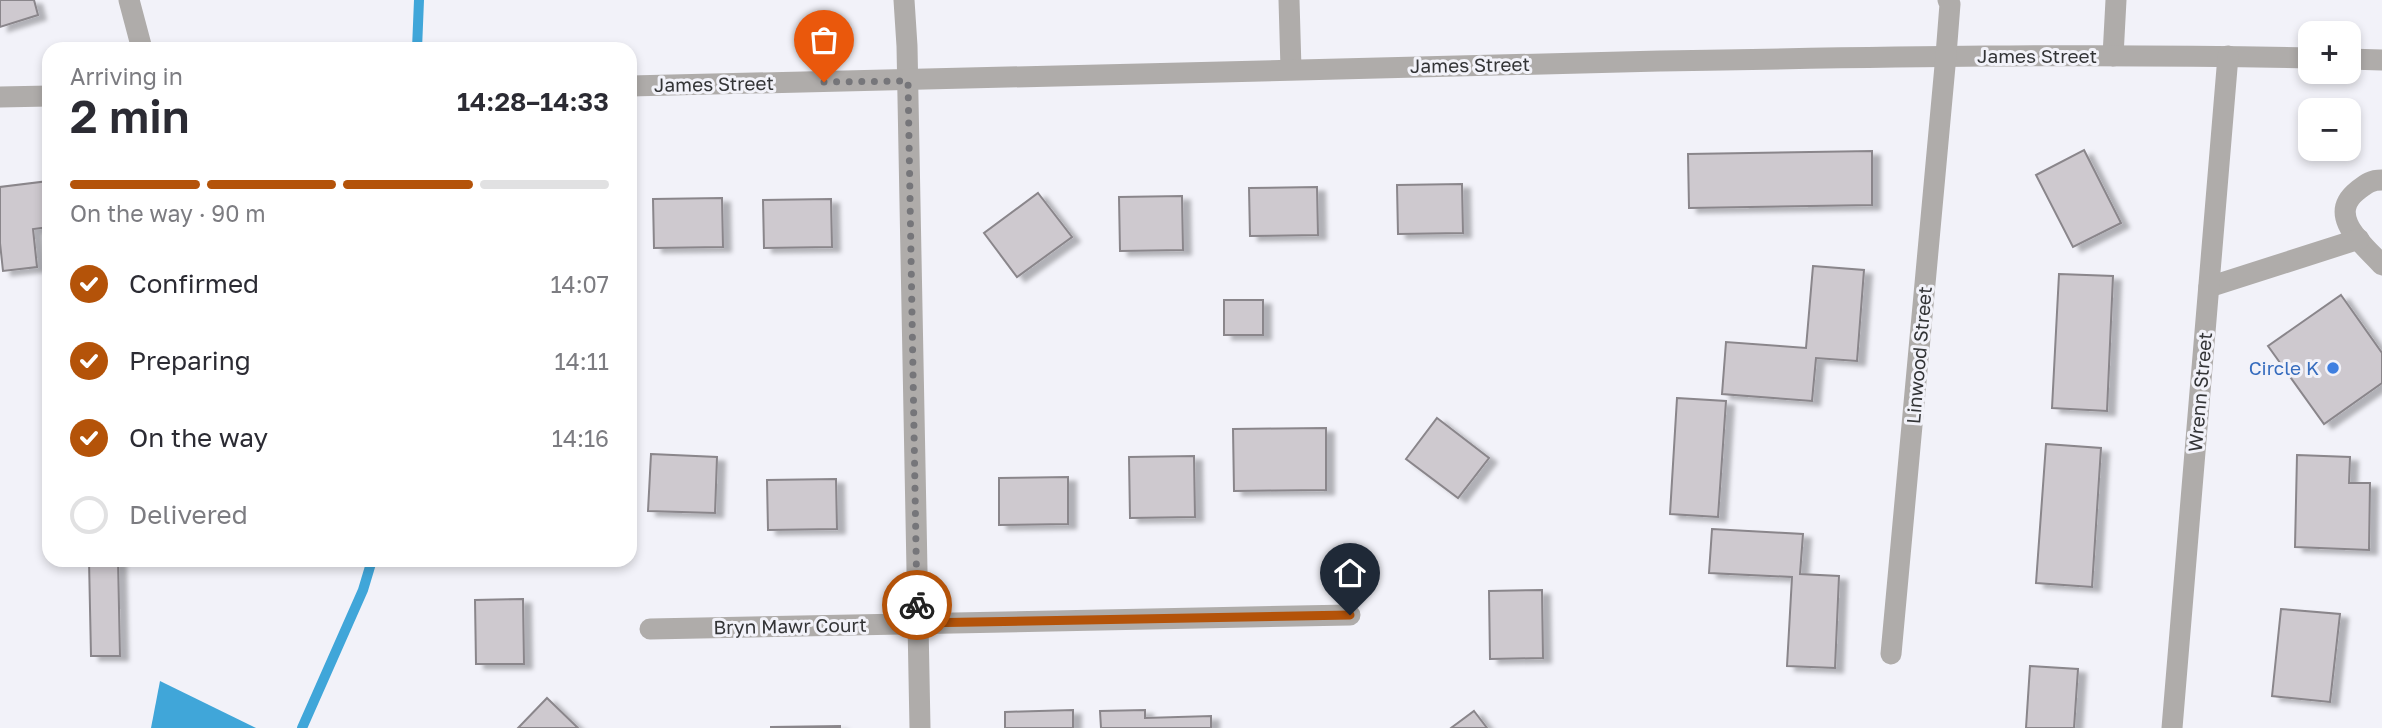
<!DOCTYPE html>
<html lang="en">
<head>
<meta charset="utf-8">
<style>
  :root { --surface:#fff; --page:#f7f7f7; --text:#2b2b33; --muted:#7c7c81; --line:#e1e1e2; --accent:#b45309 }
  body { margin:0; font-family:"Golos Text",sans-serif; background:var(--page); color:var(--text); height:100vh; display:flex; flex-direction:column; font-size:26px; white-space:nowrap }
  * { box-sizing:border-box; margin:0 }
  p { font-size:23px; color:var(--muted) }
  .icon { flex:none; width:38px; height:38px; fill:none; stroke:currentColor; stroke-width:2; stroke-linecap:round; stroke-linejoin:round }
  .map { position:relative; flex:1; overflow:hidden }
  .panel { position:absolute; left:42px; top:42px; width:595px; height:525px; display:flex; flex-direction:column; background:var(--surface); border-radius:21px; box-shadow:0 4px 10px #0003 }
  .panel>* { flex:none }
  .fabs { position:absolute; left:2298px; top:21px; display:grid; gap:14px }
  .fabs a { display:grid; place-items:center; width:63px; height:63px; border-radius:14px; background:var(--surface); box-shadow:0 4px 10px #0003; font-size:35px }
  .pin { position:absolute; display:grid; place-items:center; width:60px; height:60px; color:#fff; margin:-72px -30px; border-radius:50% 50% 50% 0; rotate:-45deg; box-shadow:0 0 7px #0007 }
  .pin .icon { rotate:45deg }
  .courier { position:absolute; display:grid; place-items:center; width:70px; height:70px; margin:-35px; border:5px solid #b45309; border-radius:50%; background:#fff; color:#222; box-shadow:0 2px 9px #0007 }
  .head em { font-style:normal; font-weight:600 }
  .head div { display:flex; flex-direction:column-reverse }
  .head { display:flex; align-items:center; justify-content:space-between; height:119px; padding:0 28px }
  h1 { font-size:46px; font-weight:600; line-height:52px }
  .bar { display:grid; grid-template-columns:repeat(4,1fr); gap:10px 7px; align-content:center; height:84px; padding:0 28px }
  .bar i { height:9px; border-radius:5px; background:var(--line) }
  .bar .active { background:var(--accent) }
  .bar p { grid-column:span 4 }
  ol { padding:0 28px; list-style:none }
  li { display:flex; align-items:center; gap:21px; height:77px }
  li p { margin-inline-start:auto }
  li .icon { padding:7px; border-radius:50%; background:var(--accent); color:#fff; stroke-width:4 }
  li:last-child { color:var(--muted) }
  li i { width:38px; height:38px; border:4px solid var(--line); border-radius:50% }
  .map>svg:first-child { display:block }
  .water { fill:#40a6d9 }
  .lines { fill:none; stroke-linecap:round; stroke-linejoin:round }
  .stream { stroke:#40a6d9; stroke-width:10 }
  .building { fill:#cec9cf; stroke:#8a868b; stroke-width:2; filter:url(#shadow) }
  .minor { stroke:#afacaa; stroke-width:21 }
  .done { stroke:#76767a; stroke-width:7; stroke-dasharray:0 12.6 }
  .route { stroke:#b45309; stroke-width:9 }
  .shop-dot { fill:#3f7fe0; stroke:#f2f2f9; stroke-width:2.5 }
  .labels { text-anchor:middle; stroke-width:6; stroke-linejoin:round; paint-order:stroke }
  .street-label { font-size:19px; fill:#333436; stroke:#f2f2f9 }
  .shop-label { font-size:19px; fill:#366cbe; stroke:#f2f2f9; text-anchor:end }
</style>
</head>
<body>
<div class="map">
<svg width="2382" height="728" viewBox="0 0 2382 728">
  <defs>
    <filter id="shadow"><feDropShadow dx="8" dy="4.5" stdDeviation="2" flood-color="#0004"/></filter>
  </defs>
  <rect width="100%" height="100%" fill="#f2f2f9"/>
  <path class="water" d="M160,681L256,728H151Z"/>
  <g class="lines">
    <g class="stream">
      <path d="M417,49L419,0"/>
      <path d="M302,728L363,590L372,560"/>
    </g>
  </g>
  <g class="building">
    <path d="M0,0H34L38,15L0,27Z"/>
    <path d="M2084,150L2121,223L2073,247L2036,175Z"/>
    <path d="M1872,151V205L1689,208L1688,154Z"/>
    <path d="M49,181V227L33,229L37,267L3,271L0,243V187Z"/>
    <path d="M1462,184L1463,233L1398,234L1397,185Z"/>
    <path d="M1317,187L1318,235L1250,236L1249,188Z"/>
    <path d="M1038,193L1072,237L1017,277L984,233Z"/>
    <path d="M1182,196L1183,250L1120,251L1119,197Z"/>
    <path d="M722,198L723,247L654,248L653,199Z"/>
    <path d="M831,199L832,247L764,248L763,200Z"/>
    <path d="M1813,266L1864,270L1857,361L1816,358L1812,401L1722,394L1726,342L1806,348Z"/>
    <path d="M2059,274L2113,276L2107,411L2052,408Z"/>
    <path d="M2341,295L2382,353V383L2324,424L2268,346Z"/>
    <rect x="1224" y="300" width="39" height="35"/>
    <path d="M1677,398L1726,401L1718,517L1670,514Z"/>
    <path d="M1437,418L1489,458L1458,498L1406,459Z"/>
    <path d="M1326,428V490L1234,491L1233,429Z"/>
    <path d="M2046,444L2101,448L2092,587L2036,583Z"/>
    <path d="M651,454L717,457L715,513L648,511Z"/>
    <path d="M2297,455L2350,457L2349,483H2370L2369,550L2295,547Z"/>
    <path d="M1194,456L1195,517L1130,518L1129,457Z"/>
    <path d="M1068,477V524L999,525V478Z"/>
    <path d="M836,479L837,529L768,530L767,480Z"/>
    <path d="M1712,529L1803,534L1800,574L1839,576L1835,668L1787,666L1792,577L1709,573Z"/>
    <path d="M89,560H118L120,656H91Z"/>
    <path d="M1542,590L1543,658L1490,659L1489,591Z"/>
    <path d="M523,599L524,664H476L475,600Z"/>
    <path d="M2281,609L2340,614L2330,702L2272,696Z"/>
    <path d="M2030,666L2078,669L2074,728H2026Z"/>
    <path d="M547,698L578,728H518Z"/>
    <path d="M1073,710V728H1005V712Z"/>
    <path d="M1145,710V718L1211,716V728H1101L1100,711Z"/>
    <path d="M1474,711L1487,728H1451Z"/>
    <path d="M840,726V728H771V727Z"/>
  </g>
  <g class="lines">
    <g class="minor">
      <path d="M129,0L142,49"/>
      <path d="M904,0L907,46L920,728"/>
      <path d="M1289,0L1291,69"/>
      <path d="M2113,56L2116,0"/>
      <path d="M2348,59L2382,60"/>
      <path d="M630,86C973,80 1317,68 1660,61C1877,57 2093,53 2310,58"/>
      <path d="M0,97L49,96"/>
      <path d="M2382,180C2370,180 2366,184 2357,191C2326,216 2364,245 2382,265"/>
      <path d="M2209,287L2359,239"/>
      <path d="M650,629L1350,615"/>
      <path d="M1891,654L1946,55L1950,4L1948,0"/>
      <path d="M2172,728L2228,56"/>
    </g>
  </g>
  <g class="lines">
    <path class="done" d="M824,82L908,81L917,605"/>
    <path class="route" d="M917,605L918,623L1350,615"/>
  </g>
  <circle class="shop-dot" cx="2333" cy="368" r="7"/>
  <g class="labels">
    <g class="street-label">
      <text x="2037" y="63">James Street</text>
      <text transform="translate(1470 65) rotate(-1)" y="7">James Street</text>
      <text transform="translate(714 84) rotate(-1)" y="7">James Street</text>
      <text transform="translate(1919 355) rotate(-85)" y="7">Linwood Street</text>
      <text transform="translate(2200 392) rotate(-85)" y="7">Wrenn Street</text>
      <text transform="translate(790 626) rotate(-1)" y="7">Bryn Mawr Court</text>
    </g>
    <g class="shop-label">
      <text x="2319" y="375">Circle K</text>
    </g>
  </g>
</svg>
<div class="fabs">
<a>+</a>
<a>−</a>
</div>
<div class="pin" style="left:824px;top:82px;background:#ea580c"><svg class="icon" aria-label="bag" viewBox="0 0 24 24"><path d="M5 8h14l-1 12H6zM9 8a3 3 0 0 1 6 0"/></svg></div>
<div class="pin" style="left:1350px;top:615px;background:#1f2937"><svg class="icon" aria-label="home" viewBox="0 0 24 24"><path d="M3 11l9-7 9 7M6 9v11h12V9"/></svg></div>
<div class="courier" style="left:917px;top:605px"><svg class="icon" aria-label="bike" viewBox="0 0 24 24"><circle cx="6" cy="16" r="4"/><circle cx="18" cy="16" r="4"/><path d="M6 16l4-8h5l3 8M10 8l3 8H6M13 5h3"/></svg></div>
<section class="panel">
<div class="head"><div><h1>2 min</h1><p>Arriving in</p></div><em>14:28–14:33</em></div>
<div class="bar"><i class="active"></i><i class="active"></i><i class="active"></i><i></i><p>On the way · 90 m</p></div>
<ol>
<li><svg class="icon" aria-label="check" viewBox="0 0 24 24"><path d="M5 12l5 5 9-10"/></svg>Confirmed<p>14:07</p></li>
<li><svg class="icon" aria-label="check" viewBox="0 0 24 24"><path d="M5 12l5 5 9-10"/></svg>Preparing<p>14:11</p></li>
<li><svg class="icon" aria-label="check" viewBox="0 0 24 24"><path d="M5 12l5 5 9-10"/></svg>On the way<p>14:16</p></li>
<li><i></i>Delivered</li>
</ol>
</section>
</div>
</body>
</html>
